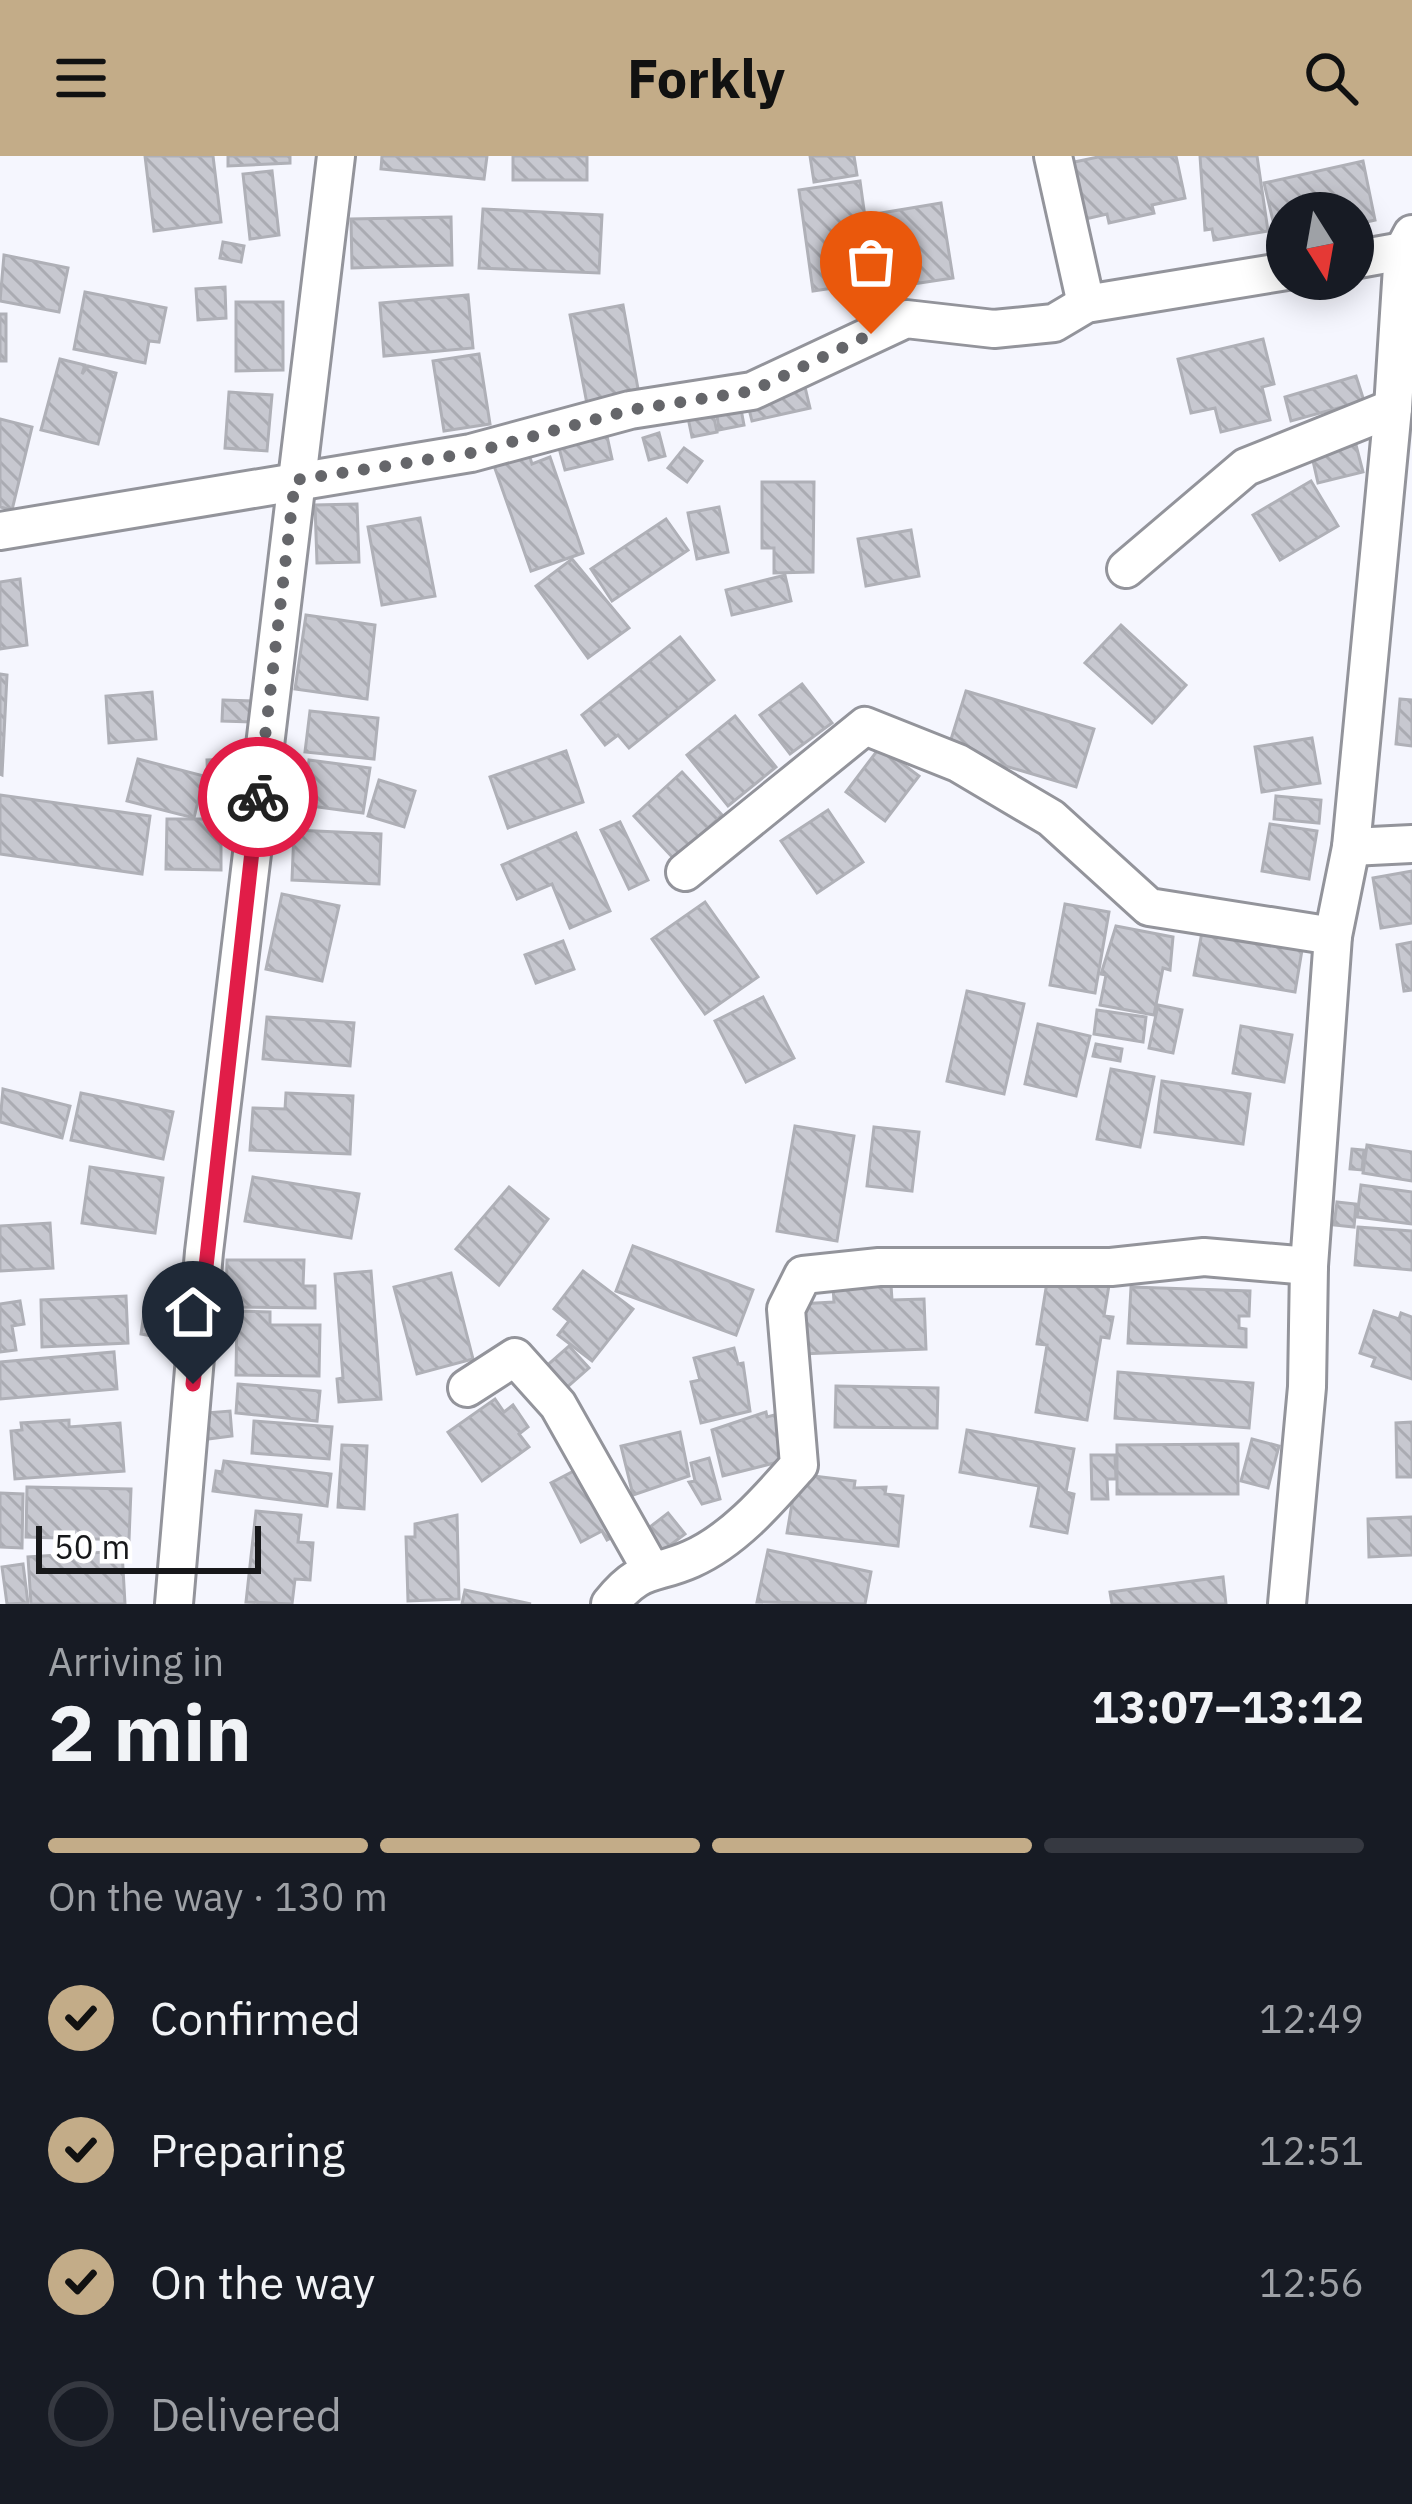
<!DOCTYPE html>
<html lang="en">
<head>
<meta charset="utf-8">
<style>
  :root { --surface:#171b24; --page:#242831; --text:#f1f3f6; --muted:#9ea1a6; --line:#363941; --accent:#c3ac88 }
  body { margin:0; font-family:"IBM Plex Sans",sans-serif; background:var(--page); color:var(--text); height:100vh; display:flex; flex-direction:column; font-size:45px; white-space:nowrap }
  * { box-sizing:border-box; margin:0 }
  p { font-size:39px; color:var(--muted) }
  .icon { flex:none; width:66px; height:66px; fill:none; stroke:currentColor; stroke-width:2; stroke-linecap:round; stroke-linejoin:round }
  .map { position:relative; height:1448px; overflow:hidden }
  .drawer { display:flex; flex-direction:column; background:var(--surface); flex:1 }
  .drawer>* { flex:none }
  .needle { width:78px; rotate:169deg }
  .buttons { position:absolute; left:1266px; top:36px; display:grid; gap:24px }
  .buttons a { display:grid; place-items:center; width:108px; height:108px; border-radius:50%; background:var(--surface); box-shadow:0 6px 30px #0003; font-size:60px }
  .scale { position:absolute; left:36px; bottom:30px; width:225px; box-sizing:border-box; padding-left:12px; border:6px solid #17181a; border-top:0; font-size:33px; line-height:42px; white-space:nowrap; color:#17181a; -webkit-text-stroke:9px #fff; paint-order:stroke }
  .pin { position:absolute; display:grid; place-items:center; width:102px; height:102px; color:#fff; margin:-123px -51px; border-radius:50% 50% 50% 0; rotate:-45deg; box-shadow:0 0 12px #0007 }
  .pin .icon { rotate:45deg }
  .courier { position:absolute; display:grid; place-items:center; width:120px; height:120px; margin:-60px; border:9px solid #e11d48; border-radius:50%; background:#fff; color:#222; box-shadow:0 3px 15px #0007 }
  .head em { font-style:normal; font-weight:800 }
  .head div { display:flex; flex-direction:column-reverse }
  .head { display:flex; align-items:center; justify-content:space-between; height:204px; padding:0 48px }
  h1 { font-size:78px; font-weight:800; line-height:90px }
  .bar { display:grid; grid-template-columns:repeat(4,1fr); gap:18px 12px; align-content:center; height:144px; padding:0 48px }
  .bar i { height:15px; border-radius:9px; background:var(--line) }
  .bar .selected { background:var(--accent) }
  .bar p { grid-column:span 4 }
  ol { padding:0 48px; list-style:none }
  li { display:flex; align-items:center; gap:36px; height:132px }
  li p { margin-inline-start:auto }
  li .icon { padding:12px; border-radius:50%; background:var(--accent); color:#111; stroke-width:4 }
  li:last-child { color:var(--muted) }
  li i { width:66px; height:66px; border:6px solid var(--line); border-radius:50% }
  header { display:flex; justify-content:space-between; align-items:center; height:156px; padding:0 48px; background:var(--accent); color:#111; font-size:54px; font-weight:800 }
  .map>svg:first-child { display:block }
  .building { fill:url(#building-back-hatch); stroke:#afb0b7; stroke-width:3 }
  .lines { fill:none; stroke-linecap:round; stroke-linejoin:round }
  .minor-casing { stroke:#93949b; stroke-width:42 }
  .minor { stroke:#fff; stroke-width:36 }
  .done { stroke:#65666a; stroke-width:12; stroke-dasharray:0 21.6 }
  .route { stroke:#e11d48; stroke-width:15 }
</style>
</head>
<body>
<header><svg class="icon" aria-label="menu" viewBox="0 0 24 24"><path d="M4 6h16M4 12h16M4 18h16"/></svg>Forkly<svg class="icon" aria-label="search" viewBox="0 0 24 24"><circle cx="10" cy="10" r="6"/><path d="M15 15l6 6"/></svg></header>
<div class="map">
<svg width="1412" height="1448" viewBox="0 0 1412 1448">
  <defs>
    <pattern id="building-back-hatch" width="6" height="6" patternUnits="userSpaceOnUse" patternTransform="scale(3)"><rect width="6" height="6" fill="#c7c8d0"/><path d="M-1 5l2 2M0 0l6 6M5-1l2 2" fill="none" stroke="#aaabb2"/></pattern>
  </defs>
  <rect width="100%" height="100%" fill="#f5f6fe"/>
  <g class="building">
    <path d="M145,0H213L221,66L154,75Z"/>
    <path d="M228,0H290V7L228,10Z"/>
    <path d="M382,0H487L484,23L381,13Z"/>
    <rect x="513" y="0" width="74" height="24"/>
    <path d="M810,0H854L857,19L814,26Z"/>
    <path d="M1176,0L1185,42L1152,49L1154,57L1109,67L1107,58L1077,65L1065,8L1098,1Z"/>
    <path d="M1200,0H1257L1268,75L1214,84L1212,73L1205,74Z"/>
    <path d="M1363,5L1375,64L1353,69V57H1287V84L1278,86L1264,27Z"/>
    <path d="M272,15L279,79L250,83L243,18Z"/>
    <path d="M860,25L874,126L813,135L799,34Z"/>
    <path d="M941,47L953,122L893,131L881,57Z"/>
    <path d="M483,53L602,59L599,117L479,112Z"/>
    <path d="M451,61L452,109L352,112L351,63Z"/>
    <path d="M223,86L244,90L241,106L220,102Z"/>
    <path d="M4,99L68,112L59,156L0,145Z"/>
    <path d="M225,131L226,162L198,164L196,133Z"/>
    <path d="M85,136L166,152L159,186L149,185L145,207L74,193Z"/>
    <path d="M468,139L473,192L384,200L380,147Z"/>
    <path d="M236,146H283V214L236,215Z"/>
    <path d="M623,149L640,244L588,253L570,159Z"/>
    <rect x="0" y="158" width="6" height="47"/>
    <path d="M1263,183L1274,228L1262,231L1270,264L1221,276L1215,252L1191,257L1178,203Z"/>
    <path d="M479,198L490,268L444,275L433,205Z"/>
    <path d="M60,203L85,209L82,218L88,210L116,217L98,288L41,274Z"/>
    <path d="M1356,220L1364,245L1291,265L1285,241Z"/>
    <path d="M805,231L810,252L752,265L747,245Z"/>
    <path d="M229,236L272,239L267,295L225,292Z"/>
    <path d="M740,248L744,269L719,274L716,253Z"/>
    <path d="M712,252L717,276L692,281L687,257Z"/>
    <path d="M0,263L32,271L12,354L0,351Z"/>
    <path d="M659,277L665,300L649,304L643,282Z"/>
    <path d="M607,280L612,303L565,314L559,292Z"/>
    <path d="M1355,285L1363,316L1318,327L1311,296Z"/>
    <path d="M527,292L532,308L550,301L583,397L531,415L492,304Z"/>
    <path d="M684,292L702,305L687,326L668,312Z"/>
    <path d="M1311,325L1338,370L1280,404L1253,359Z"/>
    <path d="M762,326H814L813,416L774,417V392H762Z"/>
    <path d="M357,348L359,406L317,407L315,349Z"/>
    <path d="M719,351L728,396L697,403L688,357Z"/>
    <path d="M420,362L435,440L382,449L368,371Z"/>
    <path d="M666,363L688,394L612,445L591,413Z"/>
    <path d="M911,374L919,420L866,430L858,383Z"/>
    <path d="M572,403L629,472L588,502L536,430Z"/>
    <path d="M785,419L791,445L732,459L726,434Z"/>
    <path d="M20,423L27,489L0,493V426Z"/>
    <path d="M306,459L375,469L367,543L295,533Z"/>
    <path d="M1121,469L1186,529L1152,567L1085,507Z"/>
    <path d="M680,481L714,524L629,592L618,579L605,589L582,559Z"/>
    <path d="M0,518L7,519L2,619L0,618Z"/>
    <path d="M802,528L832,567L790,598L760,559Z"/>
    <path d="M966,535L1094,573L1076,631L948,593Z"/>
    <path d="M152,536L156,583L109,587L106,540Z"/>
    <path d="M1400,543L1412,544V590L1396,588Z"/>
    <path d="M223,544L252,545L251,566L222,565Z"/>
    <path d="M310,555L378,562L374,603L305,596Z"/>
    <path d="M735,560L776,611L728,650L687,599Z"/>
    <path d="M1312,582L1320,627L1262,636L1255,591Z"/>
    <path d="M880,591L919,620L885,665L846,636Z"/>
    <path d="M566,595L583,646L508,672L490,621Z"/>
    <path d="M138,603L204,620L194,662L127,645Z"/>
    <path d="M234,603L235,627L208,628L207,604Z"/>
    <path d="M309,604L370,612L363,657L303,649Z"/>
    <path d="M682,616L722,659L674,703L634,660Z"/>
    <path d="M379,624L415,635L404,671L368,660Z"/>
    <path d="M0,639L150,660L142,718L0,698Z"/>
    <path d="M1276,640L1321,644L1319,667L1274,663Z"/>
    <path d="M828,654L863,706L817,737L781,685Z"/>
    <path d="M167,663H221V714L166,713Z"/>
    <path d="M620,666L648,724L629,733L601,674Z"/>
    <path d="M1270,668L1317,675L1309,723L1262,715Z"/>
    <path d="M294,674L381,678L379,728L292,724Z"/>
    <path d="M576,677L610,755L570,772L552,728L517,743L502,709Z"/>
    <path d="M1412,715V767L1381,772L1373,722Z"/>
    <path d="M282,738L339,750L322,825L266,813Z"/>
    <path d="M705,746L758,821L705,858L652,783Z"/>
    <path d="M1065,748L1109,756L1095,837L1050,829Z"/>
    <path d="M1116,770L1173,781L1170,814L1163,812L1154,859L1100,849L1106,819L1101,818Z"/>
    <path d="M1202,776L1302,794L1295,836L1194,819Z"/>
    <path d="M563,785L574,813L536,827L525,799Z"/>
    <path d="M1412,786V834L1404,835L1397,789Z"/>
    <path d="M967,835L1024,848L1004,938L947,925Z"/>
    <path d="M763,841L794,902L746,926L715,865Z"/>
    <path d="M1158,849L1182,854L1173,897L1149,892Z"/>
    <path d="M1097,854L1146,861L1143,886L1094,878Z"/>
    <path d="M267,861L354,867L350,910L263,903Z"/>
    <path d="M1038,868L1090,880L1076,940L1025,928Z"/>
    <path d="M1241,870L1292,879L1284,926L1233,917Z"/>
    <path d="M1096,888L1122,893L1120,905L1093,900Z"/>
    <path d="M1111,913L1154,921L1140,991L1097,983Z"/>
    <path d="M1162,925L1250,938L1243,988L1155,976Z"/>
    <path d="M3,933L70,950L62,982L0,966Z"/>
    <path d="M81,937L173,956L163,1003L71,984Z"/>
    <path d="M286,937L353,940L350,998L250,994L253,952L285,953Z"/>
    <path d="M795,970L854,980L837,1085L777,1075Z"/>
    <path d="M874,971L919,976L912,1035L867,1030Z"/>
    <path d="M1367,989L1412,996V1025L1363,1017Z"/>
    <path d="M1352,993L1364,994L1362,1014L1350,1013Z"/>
    <path d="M90,1011L163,1022L155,1077L82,1067Z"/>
    <path d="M253,1021L359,1038L351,1082L245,1065Z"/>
    <path d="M1361,1029L1412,1036V1068L1357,1061Z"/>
    <path d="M509,1031L548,1063L499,1129L456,1093Z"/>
    <path d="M1337,1046L1356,1048L1354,1071L1334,1069Z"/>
    <path d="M50,1067L53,1112L0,1115V1070Z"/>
    <path d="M1358,1071L1412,1075V1114L1355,1109Z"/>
    <path d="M633,1090L753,1134L736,1179L616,1135Z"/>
    <path d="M227,1104H304L303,1130H315V1152L226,1151Z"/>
    <path d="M371,1115L381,1243L339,1246L337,1223L343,1222L335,1118Z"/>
    <path d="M583,1115L633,1153L592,1205L558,1179L569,1165L554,1153Z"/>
    <path d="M451,1117L473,1203L417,1218L394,1131Z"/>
    <path d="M1048,1120L1109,1129L1104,1160L1113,1161L1109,1182L1101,1181L1087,1264L1036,1256L1047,1189L1037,1188Z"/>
    <path d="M891,1129L892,1144L924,1143L926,1193L801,1198L799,1148L834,1146L833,1131Z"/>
    <path d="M1131,1131L1250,1135L1249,1160H1239V1172L1246,1173V1191L1128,1187Z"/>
    <path d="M126,1140L128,1187L42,1191L41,1144Z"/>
    <path d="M146,1144L169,1147L163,1182L141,1178Z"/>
    <path d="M20,1145L24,1168L12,1170L16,1194L0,1196V1148Z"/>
    <path d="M237,1155L270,1156V1169H320L319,1220L236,1219Z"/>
    <path d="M1374,1155L1399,1163L1401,1157L1412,1161V1223L1372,1210L1375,1202L1360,1197Z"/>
    <path d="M569,1190L589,1212L564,1234L544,1212Z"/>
    <path d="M734,1192L738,1208L743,1207L750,1255L701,1267L691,1226L700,1224L694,1202Z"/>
    <path d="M114,1196L117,1233L0,1243V1206Z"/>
    <path d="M1118,1216L1253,1227L1249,1272L1115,1262Z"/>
    <path d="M238,1228L320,1235L317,1265L236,1257Z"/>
    <path d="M836,1230L938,1232L937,1272L835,1271Z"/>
    <path d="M495,1243L504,1256L513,1249L528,1271L519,1278L529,1291L482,1325L448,1276Z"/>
    <path d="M230,1255L232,1280L208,1283L205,1257Z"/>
    <path d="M766,1256L767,1261L782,1257L794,1302L723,1320L712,1274Z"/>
    <path d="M69,1264V1271L120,1267L124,1315L15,1323L11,1275L22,1274L21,1267Z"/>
    <path d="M254,1265L332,1271L329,1303L252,1297Z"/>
    <path d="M1412,1266V1321H1397L1396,1267Z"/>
    <path d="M967,1274L1074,1293L1066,1336L1074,1338L1067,1377L1031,1370L1039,1330L960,1316Z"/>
    <path d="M680,1276L689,1320L633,1339L621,1290Z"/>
    <path d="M1252,1283L1279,1290L1268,1332L1241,1325Z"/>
    <path d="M1238,1288V1338H1117V1289Z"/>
    <path d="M342,1289L367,1290L364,1353L338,1351Z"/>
    <path d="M1091,1299H1115L1116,1323H1107L1108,1343H1092Z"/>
    <path d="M709,1302L720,1343L702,1348L689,1326L695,1325L691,1307Z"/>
    <path d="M224,1305L331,1318L327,1350L213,1335L216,1315L222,1316Z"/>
    <path d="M589,1307L624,1375L607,1384L602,1375L581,1386L551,1327Z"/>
    <path d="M797,1318L855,1325L854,1332L886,1331L885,1338L903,1340L898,1390L787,1377Z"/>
    <path d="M27,1331L131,1333L129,1384L26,1381Z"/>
    <path d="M0,1337L23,1338L22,1392L0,1391Z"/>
    <path d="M256,1355L301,1359L298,1386L313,1387L310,1424L295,1423L292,1448L246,1446Z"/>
    <path d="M668,1357L685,1378L653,1402L637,1381Z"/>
    <path d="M457,1359L459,1443L408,1445L406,1381H415V1368Z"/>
    <path d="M1412,1361V1399L1369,1401L1368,1363Z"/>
    <path d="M768,1394L871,1416L865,1448L757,1446Z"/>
    <path d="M122,1395L125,1448H31L28,1401Z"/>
    <path d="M23,1408L28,1447L7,1448L2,1411Z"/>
    <path d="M1223,1421L1226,1448H1112L1110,1436Z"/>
    <path d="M465,1434L531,1448H462Z"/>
  </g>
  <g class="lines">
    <defs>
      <g id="minor">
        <path d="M1053,0L1086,148"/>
        <path d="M1353,104L1403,95"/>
        <path d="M0,375L471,297L630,254L752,235L906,163L994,173L1054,167L1086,148L1287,115"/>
        <path d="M1126,413L1246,311L1393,252"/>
        <path d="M1351,691L1412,688"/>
        <path d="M685,716L865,570L958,607L1051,662L1149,751L1333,780"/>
        <path d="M467,1232L515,1201L558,1249L650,1412"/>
        <path d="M174,1448L204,1096L336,0"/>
        <path d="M610,1448C641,1409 653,1420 691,1403C734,1384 769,1343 799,1309L786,1153L803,1119L879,1111H1111L1204,1101L1309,1110"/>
        <path d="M1287,1448L1307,1231L1309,1110L1333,780L1351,691L1393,252L1403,95L1412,78"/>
      </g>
    </defs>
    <use href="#minor" class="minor-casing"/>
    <use href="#minor" class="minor"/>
  </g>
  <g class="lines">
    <path class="done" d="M258,641L295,324L471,297L630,254L752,235L871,178"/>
    <path class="route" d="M193,1228L258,641"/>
  </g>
</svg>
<div class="buttons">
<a><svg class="needle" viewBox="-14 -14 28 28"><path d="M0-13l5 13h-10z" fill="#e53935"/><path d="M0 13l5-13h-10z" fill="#9ea1a6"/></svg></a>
</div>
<div class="scale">50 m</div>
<div class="pin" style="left:871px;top:178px;background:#ea580c"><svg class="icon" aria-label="bag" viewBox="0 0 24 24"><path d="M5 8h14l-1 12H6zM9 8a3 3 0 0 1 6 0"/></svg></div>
<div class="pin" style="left:193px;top:1228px;background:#1f2937"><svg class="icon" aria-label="home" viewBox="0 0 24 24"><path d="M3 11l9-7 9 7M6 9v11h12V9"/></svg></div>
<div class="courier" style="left:258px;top:641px"><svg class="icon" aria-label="bike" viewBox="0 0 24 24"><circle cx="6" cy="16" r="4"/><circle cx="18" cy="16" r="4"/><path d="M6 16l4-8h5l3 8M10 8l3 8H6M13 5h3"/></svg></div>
</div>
<section class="drawer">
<div class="head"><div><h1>2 min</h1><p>Arriving in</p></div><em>13:07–13:12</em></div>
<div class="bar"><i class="selected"></i><i class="selected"></i><i class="selected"></i><i></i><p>On the way · 130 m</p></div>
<ol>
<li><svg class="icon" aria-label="check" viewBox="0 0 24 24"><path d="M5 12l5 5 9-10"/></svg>Confirmed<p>12:49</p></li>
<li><svg class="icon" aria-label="check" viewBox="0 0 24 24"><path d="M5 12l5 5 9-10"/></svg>Preparing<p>12:51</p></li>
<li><svg class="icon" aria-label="check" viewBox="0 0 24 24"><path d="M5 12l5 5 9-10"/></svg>On the way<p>12:56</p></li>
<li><i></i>Delivered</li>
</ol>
</section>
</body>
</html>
